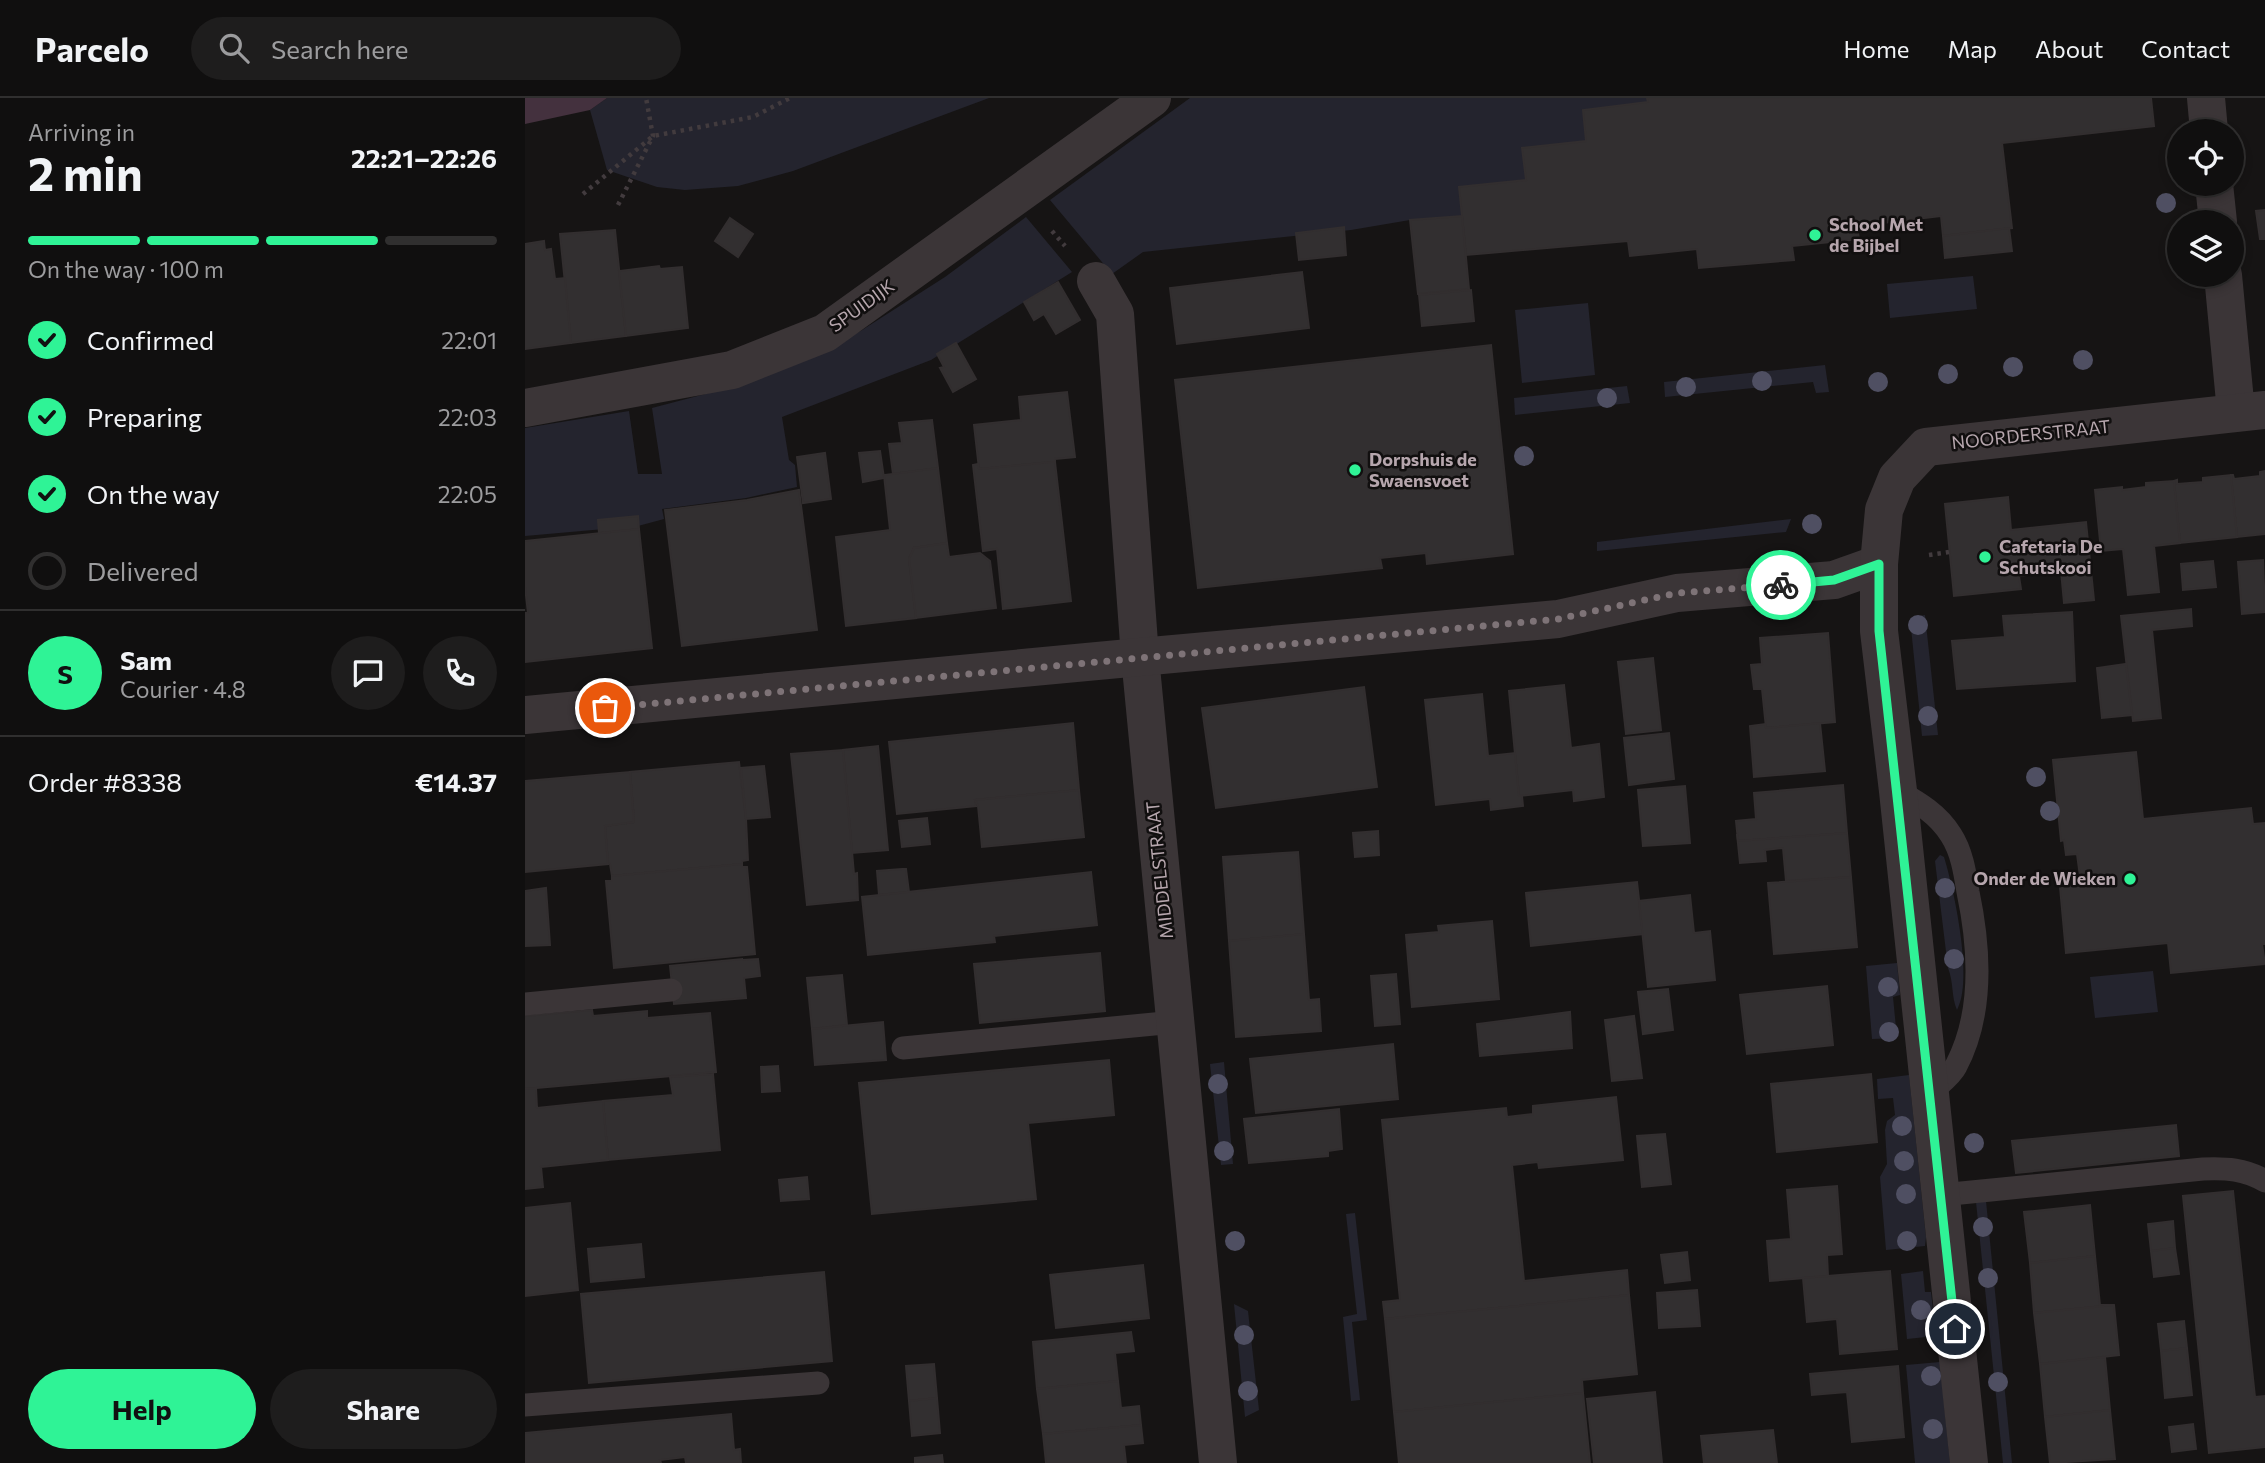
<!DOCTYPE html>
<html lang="en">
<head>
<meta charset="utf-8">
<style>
  :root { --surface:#100f0f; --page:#1e1d1d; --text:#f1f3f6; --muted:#9c9c9e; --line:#302f2f; --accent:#2ff396 }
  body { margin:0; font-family:Commissioner,sans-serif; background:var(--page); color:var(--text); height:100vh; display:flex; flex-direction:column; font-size:26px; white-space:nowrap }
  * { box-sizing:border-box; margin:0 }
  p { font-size:23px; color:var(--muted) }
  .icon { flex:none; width:38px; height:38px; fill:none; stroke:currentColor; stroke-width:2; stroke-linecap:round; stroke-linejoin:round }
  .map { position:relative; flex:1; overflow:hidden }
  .drawer { display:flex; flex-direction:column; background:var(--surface); width:525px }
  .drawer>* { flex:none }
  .buttons { position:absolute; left:1642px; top:21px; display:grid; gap:14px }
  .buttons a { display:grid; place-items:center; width:77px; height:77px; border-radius:50%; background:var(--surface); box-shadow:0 4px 10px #0003,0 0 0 2px var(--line); font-size:35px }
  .pin { position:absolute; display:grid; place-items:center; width:60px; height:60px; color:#fff; margin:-30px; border:4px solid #fff; border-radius:50%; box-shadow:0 2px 7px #0007 }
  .courier { position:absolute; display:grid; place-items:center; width:70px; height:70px; margin:-35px; border:5px solid #2ff396; border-radius:50%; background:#fff; color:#222; box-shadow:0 2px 9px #0007 }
  .head em { font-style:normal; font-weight:700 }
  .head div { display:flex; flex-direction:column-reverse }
  .head { display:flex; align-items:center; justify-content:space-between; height:119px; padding:0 28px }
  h1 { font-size:46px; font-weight:700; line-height:52px }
  .bar { display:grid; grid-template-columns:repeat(4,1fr); gap:10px 7px; align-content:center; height:84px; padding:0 28px }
  .bar i { height:9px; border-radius:5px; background:var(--line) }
  .bar .selected { background:var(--accent) }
  .bar p { grid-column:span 4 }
  .line { display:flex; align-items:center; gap:18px; padding:0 28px; border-top:2px solid var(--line) }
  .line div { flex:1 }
  .round { display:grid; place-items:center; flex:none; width:74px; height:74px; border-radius:37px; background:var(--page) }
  ol { padding:0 28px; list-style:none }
  li { display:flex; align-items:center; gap:21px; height:77px }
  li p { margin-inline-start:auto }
  li .icon { padding:7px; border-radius:50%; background:var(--accent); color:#111; stroke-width:4 }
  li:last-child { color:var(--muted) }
  li i { width:38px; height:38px; border:4px solid var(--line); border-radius:50% }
  .primary-button { display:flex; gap:14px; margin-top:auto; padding:14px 28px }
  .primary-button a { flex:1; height:80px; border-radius:42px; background:var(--accent); color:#111; font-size:28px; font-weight:700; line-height:80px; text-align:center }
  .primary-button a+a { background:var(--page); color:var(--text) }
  header { display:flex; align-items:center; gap:42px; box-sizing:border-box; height:98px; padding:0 35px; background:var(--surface); border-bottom:2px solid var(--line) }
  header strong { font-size:33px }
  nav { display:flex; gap:38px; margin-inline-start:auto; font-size:24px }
  .search { width:490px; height:63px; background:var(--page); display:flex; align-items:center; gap:18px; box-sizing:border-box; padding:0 24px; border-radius:38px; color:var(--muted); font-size:26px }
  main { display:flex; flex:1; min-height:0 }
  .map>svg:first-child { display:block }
  .green { fill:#24242e }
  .water { fill:#44313e }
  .building { fill:#322f30; stroke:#322e2f; stroke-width:2 }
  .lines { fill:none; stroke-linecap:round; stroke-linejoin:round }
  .path { stroke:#423b3e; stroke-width:4.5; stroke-dasharray:3.5 5; stroke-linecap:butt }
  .service { stroke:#3b3537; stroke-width:23 }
  .minor { stroke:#3b3537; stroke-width:38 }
  .tertiary { stroke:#3b3537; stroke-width:38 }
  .tree { fill:#4f4f62 }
  .done { stroke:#7e7377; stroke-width:7; stroke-dasharray:0 12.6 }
  .route { stroke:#2ff396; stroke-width:9 }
  .poi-dot { fill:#2ff396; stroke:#110f0f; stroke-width:2.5 }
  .labels { text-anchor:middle; stroke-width:5; stroke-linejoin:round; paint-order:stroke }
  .poi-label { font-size:18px; font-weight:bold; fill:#b6a6ad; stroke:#110f0f; text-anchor:start }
  .street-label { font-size:18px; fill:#b6a6ad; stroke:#110f0f }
</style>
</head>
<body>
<header>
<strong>Parcelo</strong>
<div class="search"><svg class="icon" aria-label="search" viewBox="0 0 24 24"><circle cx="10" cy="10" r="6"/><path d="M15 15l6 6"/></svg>Search here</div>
<nav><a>Home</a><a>Map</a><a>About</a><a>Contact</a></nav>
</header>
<main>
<section class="drawer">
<div class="head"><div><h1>2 min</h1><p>Arriving in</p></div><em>22:21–22:26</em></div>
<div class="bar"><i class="selected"></i><i class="selected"></i><i class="selected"></i><i></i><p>On the way · 100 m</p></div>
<ol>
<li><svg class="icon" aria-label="check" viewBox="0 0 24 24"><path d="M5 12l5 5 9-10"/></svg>Confirmed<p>22:01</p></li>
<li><svg class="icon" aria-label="check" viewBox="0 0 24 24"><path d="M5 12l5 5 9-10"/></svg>Preparing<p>22:03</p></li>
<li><svg class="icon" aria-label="check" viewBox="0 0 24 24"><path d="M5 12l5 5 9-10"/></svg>On the way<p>22:05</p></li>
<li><i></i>Delivered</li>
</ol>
<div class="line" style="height:126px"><b class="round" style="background:var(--accent);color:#111">S</b><div><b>Sam</b><p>Courier · 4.8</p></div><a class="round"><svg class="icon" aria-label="chat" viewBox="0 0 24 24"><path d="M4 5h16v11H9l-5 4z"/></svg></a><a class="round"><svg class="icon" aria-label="phone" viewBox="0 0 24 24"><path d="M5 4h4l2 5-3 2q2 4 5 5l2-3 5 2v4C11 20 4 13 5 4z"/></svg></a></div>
<div class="line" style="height:91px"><div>Order #8338</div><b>€14.37</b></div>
<div class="primary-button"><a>Help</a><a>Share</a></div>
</section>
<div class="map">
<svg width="1740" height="1365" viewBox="0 0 1740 1365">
  <rect width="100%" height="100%" fill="#161414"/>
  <g class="green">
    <path d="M82,0H464L268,73L213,88L160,92L132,89L82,72L65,12Z"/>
    <path d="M665,0H1122L1123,4L1058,12L1061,43L997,50L1001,82L934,89L937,118L885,122L826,132L618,154L587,176L525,102Z"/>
    <path d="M501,119L547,174L406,262L257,319L264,362L270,367L272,389L221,400L137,411L139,421L113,428L0,438V330L104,313L113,376H137L127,310L184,295L334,234L420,179Z"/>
    <path d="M1448,178L1452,211L1365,220L1362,186Z"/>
    <path d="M1063,205L1070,277L997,285L990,212Z"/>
    <path d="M1300,267L1304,294L1291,295L1288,284L1140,299L1139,284Z"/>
    <path d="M1102,288L1105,305L990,317L989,300Z"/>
    <path d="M1266,421L1261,434L1072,453V444Z"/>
    <path d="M1400,517L1413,637L1397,638L1385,520Z"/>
    <path d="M1415,757L1419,759C1429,791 1449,883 1432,912C1426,898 1429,885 1423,870L1410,763Z"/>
    <path d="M1372,865L1375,897L1368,899L1372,940L1347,941L1341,868Z"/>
    <path d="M1628,873L1633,914L1570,920L1565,879Z"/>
    <path d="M699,964L708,1066L696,1067L685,966Z"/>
    <path d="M1384,977L1401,1139L1400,1148L1361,1152L1355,1079L1362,1066L1360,1032L1362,1023L1370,1017L1368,1000L1353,1001L1352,981Z"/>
    <path d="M1461,1103L1487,1365H1478L1451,1104Z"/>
    <path d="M830,1115L842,1222L827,1224L835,1302L826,1303L818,1219L832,1216L821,1116Z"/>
    <path d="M1398,1173L1400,1194H1406L1411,1238L1382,1241L1376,1176Z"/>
    <path d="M709,1206L723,1213L734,1312L720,1319Z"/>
    <path d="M1415,1264L1425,1365H1390L1381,1267Z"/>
  </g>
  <path class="water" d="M0,0H82L65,12L0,26Z"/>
  <g class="building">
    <path d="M1122,0H1626L1629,28L1477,45L1487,130L1418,138L1416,118L1332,128L1334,141L1267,148L1269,162L1174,170L1172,151L1105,158L1103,143L941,157L934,89L1001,82L997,50L1061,43L1058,12L1123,4Z"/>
    <path d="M1740,112V141H1735L1731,113Z"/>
    <path d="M937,118L944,191L893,196L885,122Z"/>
    <path d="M205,120L228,136L213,159L190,143Z"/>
    <path d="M819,129L821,157L774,162L771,135Z"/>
    <path d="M1484,130L1487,153L1420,160L1418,138Z"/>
    <path d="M90,132L101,238L46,245L35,136Z"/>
    <path d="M19,143L20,152L26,151L30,181L40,180L46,245L0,251V146Z"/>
    <path d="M134,168L135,171L157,169L163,230L101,238L94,173Z"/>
    <path d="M777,174L784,230L652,246L645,190Z"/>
    <path d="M533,184L555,222L531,236L519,216L509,222L499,204Z"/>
    <path d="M946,192L949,223L897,228L894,197Z"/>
    <path d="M431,245L451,281L428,294L415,270L419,269L412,256Z"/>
    <path d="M966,247L988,456L902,466L901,455L855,460L857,470L673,490L650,282Z"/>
    <path d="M542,294L550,359L530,361V364L454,371L449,327L496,322L494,299Z"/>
    <path d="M407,322L413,370L368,376L364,346L377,345L374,325Z"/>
    <path d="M355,353L359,380L338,384L334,355Z"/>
    <path d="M300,355L306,401L278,405L272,359Z"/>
    <path d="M526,364H530L546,503L478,511L472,451L458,453L448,367L453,366L454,371Z"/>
    <path d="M413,370L422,445L389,450L384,461L391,520L321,528L311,439L365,432L359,377Z"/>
    <path d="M1740,373V436L1712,439L1706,377H1708L1709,381L1735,378V374Z"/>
    <path d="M1706,377L1712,439L1655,445L1649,383L1652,382V386L1678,384V380Z"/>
    <path d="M1649,383L1655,445L1629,448L1634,494L1603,497L1598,451L1576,453L1570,392L1597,389V392L1621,389V385Z"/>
    <path d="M274,392L292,532L157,548L140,412L222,402Z"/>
    <path d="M1483,399L1486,432L1561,424L1569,502L1539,505L1536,473L1494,478L1496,491L1429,498L1420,406Z"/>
    <path d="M113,418L114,431L74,435L73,422Z"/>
    <path d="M114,431L127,550L0,564V515H3L0,489V443Z"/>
    <path d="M422,445L424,459L455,455L465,463L471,510L391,520L384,461L389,450Z"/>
    <path d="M1738,462L1740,514L1717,516L1713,464Z"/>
    <path d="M1688,463L1691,489L1658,492L1656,466Z"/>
    <path d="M1666,511L1667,528L1627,532L1636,620L1608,623L1596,518Z"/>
    <path d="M1547,514L1550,583L1432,591L1427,543L1480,539L1478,518Z"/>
    <path d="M1303,535L1310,624L1241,630L1237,591H1229L1226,567L1237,566L1235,540Z"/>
    <path d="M1128,560L1136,632L1101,636L1093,564Z"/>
    <path d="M1601,566L1607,617L1577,620L1572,570Z"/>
    <path d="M1039,587L1046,650L1074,646L1079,699L1049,703L1048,692L994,698L984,593Z"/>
    <path d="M839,589L852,689L691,710L677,610Z"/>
    <path d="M957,596L963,658L990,655L994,698H997L998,708L966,712L965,701L911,707L900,602Z"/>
    <path d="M548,625L554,692L450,702L451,708L372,716L364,644Z"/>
    <path d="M1295,625L1300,673L1229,679L1225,628L1240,626L1241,630Z"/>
    <path d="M1144,635L1149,681L1104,687L1099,640Z"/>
    <path d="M353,648L363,752L327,755L318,652Z"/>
    <path d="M318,652L329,776L332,775L333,802L282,807L266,656Z"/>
    <path d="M1611,654L1618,721L1726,710L1728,726L1740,725V846H1737L1740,866L1646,875L1643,845L1541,855L1535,789L1556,786L1552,756L1541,757L1539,742L1536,743L1528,662Z"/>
    <path d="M214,664L221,721L223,762L217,763V766L87,778L85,766L83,765L80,728L109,724L105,674Z"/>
    <path d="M239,668L245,719L221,721L216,670Z"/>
    <path d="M105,674L109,724L80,728L83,766L0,774V683Z"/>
    <path d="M1318,687L1322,735L1213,743L1211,723L1231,721L1229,695Z"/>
    <path d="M1160,688L1165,745L1118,748L1113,692Z"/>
    <path d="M554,692L559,739L457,749L453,708L450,702Z"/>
    <path d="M402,720L405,746L377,749L374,723Z"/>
    <path d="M853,733L854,757L830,759L828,735Z"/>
    <path d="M1322,735L1326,779L1261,783L1258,750L1240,752L1241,763L1215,765L1212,736L1213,743Z"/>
    <path d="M773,754L779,836L704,843L698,759Z"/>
    <path d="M217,766V769H222L230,856L89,870L81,783H87V778Z"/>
    <path d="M377,771H381L384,794L354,797L352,773Z"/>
    <path d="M566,774L572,827L469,838L470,844L343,857L337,799Z"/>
    <path d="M1326,779L1332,849L1249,856L1243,785Z"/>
    <path d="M1112,784L1118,836L1006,848L1001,795Z"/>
    <path d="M21,790L25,847L0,848V793Z"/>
    <path d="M1165,797L1169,835L1185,833L1190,882L1123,889L1114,803Z"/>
    <path d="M967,823L974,901L887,909L881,837L914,834L913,828Z"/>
    <path d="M779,836L784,902L794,901L796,933L711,939L704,843Z"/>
    <path d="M575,855L580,913L455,925L449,866Z"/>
    <path d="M217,861V862L233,861L235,878L219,880L221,900L149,906L145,868Z"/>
    <path d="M871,876L875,926L850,928L846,878Z"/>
    <path d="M317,877L322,927L287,931L282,880Z"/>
    <path d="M1302,888L1308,947L1222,956L1215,897Z"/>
    <path d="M1143,891L1148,932L1118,936L1113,894Z"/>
    <path d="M67,912L68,918L122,913V920L185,915L191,974L0,991V918Z"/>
    <path d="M1045,914L1047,950L955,958L952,926Z"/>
    <path d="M1109,918L1117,980L1087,983L1080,922Z"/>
    <path d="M358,924L361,962L290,967L287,931Z"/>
    <path d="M868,946L873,1001L731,1015L725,961Z"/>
    <path d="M584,962L589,1017L503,1025L511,1101L347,1116L334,985Z"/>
    <path d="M253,968L255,993L237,994L236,969Z"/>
    <path d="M188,976L195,1052L83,1062L78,1003L148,997L145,979Z"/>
    <path d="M1346,976L1352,1044L1252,1054L1246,986Z"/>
    <path d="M11,990L12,1010L78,1003L83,1062L16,1069L18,1089L0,1091V991Z"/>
    <path d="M1091,999L1098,1062L1014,1070L1013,1064L987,1067L999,1183L1102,1172L1104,1197L860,1221L858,1204L875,1202L857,1022L981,1010L982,1019L1008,1016V1008Z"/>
    <path d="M814,1011L817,1051L803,1053V1058L724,1065L719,1021Z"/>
    <path d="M1651,1027L1654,1058L1491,1075L1487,1043Z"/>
    <path d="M1140,1036L1146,1086L1117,1089L1112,1038Z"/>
    <path d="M282,1079L284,1101L256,1103L254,1082Z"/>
    <path d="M1312,1088L1317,1156L1302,1157L1303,1178L1245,1183L1242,1143L1266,1141L1262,1092Z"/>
    <path d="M1708,1093L1730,1299L1740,1298V1349L1684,1355L1658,1098Z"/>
    <path d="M45,1105L53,1192L0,1198V1110Z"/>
    <path d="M1565,1107L1570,1158L1505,1165L1499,1114Z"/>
    <path d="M1648,1123L1650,1150L1626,1153L1623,1126Z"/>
    <path d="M116,1146L119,1179L66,1184L63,1151Z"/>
    <path d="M1650,1150L1654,1176L1629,1179L1626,1153Z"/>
    <path d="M1162,1154L1165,1182L1140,1185L1136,1157Z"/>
    <path d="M1570,1158L1575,1207H1589L1509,1215L1505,1165Z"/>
    <path d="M618,1167L624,1220L531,1230L525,1177Z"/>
    <path d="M1365,1173L1372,1251L1315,1256L1312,1221L1282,1224L1278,1180Z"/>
    <path d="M299,1174L307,1263L64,1285L56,1196Z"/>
    <path d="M1172,1192L1175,1228L1134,1230L1132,1195Z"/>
    <path d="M1104,1197L1112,1276L1057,1282L1058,1295L869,1314L860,1221Z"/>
    <path d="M1589,1207L1594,1257L1515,1266L1509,1215Z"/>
    <path d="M1659,1223L1662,1250L1636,1253L1633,1226Z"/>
    <path d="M606,1234L609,1253L590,1255L593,1283L512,1291L508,1244Z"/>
    <path d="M1662,1250L1667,1297L1640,1300L1636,1253Z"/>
    <path d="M1580,1259L1585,1312L1520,1319L1515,1266Z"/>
    <path d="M409,1266L412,1300L384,1303L381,1268Z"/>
    <path d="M1373,1268L1379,1339L1327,1344L1322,1294L1287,1297L1285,1276Z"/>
    <path d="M593,1283L596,1310L614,1308L616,1327L518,1336L512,1291Z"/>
    <path d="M1130,1294L1137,1365H1069L1062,1301Z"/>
    <path d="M1058,1295L1065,1365H874L869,1314Z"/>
    <path d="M412,1300L415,1335L387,1338L384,1303Z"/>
    <path d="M1585,1312L1590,1361L1525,1365L1520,1319Z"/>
    <path d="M206,1316L209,1352L215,1351L216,1365H161L160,1359L135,1362L136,1365H0V1335Z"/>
    <path d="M1668,1326L1671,1351L1647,1354L1644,1329Z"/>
    <path d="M616,1327L618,1345L599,1347L601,1365H521L518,1336Z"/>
    <path d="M1248,1332L1252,1365H1179L1176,1338Z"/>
    <path d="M417,1357L418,1365H390V1360Z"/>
  </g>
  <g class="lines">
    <g class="path">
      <path d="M58,96L128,38L228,19L265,0"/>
      <path d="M93,107L128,38L121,0"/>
      <path d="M527,133L540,148"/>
      <path d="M1404,457L1424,454"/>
    </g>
    <g class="service">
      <path d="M1373,693C1394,705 1413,716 1426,737C1437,754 1440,775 1443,794C1455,851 1459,915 1431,968C1426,978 1413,987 1405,995"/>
      <path d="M0,906L146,892"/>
      <path d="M378,950L650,924"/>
      <path d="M1416,1097L1678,1071C1701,1070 1720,1071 1740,1083"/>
      <path d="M0,1307L293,1285"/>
    </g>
    <g class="minor">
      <path d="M1681,0L1684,33"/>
      <path d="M1689,86L1693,124"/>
      <path d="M1698,177L1711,314"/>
      <path d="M571,183L590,216L615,559L693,1365"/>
      <path d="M0,617L615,559L1033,521L1152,495L1309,482L1354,466"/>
      <path d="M1444,1365L1373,693L1354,533V466L1359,412L1372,380L1401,349L1740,312"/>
    </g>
    <path class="tertiary" d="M0,310L207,272L300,235L627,0"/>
  </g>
  <g class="tree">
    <circle cx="1641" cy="105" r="10"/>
    <circle cx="1558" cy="262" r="10"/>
    <circle cx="1488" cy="269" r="10"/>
    <circle cx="1423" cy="276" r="10"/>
    <circle cx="1237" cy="283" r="10"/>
    <circle cx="1353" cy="284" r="10"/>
    <circle cx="1161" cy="289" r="10"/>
    <circle cx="1082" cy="300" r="10"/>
    <circle cx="999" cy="358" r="10"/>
    <circle cx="1287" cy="426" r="10"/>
    <circle cx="1393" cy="527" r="10"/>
    <circle cx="1403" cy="618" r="10"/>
    <circle cx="1511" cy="679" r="10"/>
    <circle cx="1525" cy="713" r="10"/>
    <circle cx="1420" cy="790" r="10"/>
    <circle cx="1429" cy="861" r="10"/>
    <circle cx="1363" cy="889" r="10"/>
    <circle cx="1364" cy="934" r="10"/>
    <circle cx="693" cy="986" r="10"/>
    <circle cx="1377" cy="1028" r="10"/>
    <circle cx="1449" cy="1045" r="10"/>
    <circle cx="699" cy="1053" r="10"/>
    <circle cx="1379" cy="1063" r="10"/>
    <circle cx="1381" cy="1096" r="10"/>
    <circle cx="1458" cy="1129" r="10"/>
    <circle cx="710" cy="1143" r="10"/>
    <circle cx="1382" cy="1143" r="10"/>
    <circle cx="1463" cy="1180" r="10"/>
    <circle cx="1396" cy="1212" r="10"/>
    <circle cx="719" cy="1237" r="10"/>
    <circle cx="1406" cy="1278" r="10"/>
    <circle cx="1473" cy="1284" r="10"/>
    <circle cx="723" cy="1293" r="10"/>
    <circle cx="1408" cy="1331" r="10"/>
  </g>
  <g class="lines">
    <path class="done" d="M80,610L1033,521L1152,495L1256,487"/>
    <path class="route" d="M1256,487L1309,482L1354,466V533L1430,1231"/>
  </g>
  <g class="poi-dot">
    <circle cx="1290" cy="137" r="7"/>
    <circle cx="830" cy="372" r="7"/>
    <circle cx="1460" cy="459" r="7"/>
    <circle cx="1605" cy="781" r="7"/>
  </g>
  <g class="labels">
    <g class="poi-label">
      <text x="1304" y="133">School Met<tspan x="1304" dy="21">de Bijbel</tspan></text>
      <text x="844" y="368">Dorpshuis de<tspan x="844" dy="21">Swaensvoet</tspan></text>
      <text x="1474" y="455">Cafetaria De<tspan x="1474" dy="21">Schutskooi</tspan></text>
      <text x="1591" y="787" text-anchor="end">Onder de Wieken</text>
    </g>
    <g class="street-label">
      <text transform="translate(337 208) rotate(-36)" y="6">SPUIDIJK</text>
      <text transform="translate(1506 337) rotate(-6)" y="6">NOORDERSTRAAT</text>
      <text transform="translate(635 772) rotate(-96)" y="6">MIDDELSTRAAT</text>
    </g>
  </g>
</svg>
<div class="buttons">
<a><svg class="icon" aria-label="locate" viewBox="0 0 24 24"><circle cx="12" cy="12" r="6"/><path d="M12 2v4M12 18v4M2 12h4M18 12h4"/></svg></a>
<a><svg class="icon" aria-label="layers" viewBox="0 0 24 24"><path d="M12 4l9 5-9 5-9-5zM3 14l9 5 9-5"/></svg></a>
</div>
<div class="pin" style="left:80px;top:610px;background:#ea580c"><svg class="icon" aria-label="bag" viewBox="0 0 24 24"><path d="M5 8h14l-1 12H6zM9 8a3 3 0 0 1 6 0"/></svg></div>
<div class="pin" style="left:1430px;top:1231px;background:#1f2937"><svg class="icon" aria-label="home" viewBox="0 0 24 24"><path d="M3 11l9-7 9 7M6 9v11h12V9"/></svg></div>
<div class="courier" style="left:1256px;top:487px"><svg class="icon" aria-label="bike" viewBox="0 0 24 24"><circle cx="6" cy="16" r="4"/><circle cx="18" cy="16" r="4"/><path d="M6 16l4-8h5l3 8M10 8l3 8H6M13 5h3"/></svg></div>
</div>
</main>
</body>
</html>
